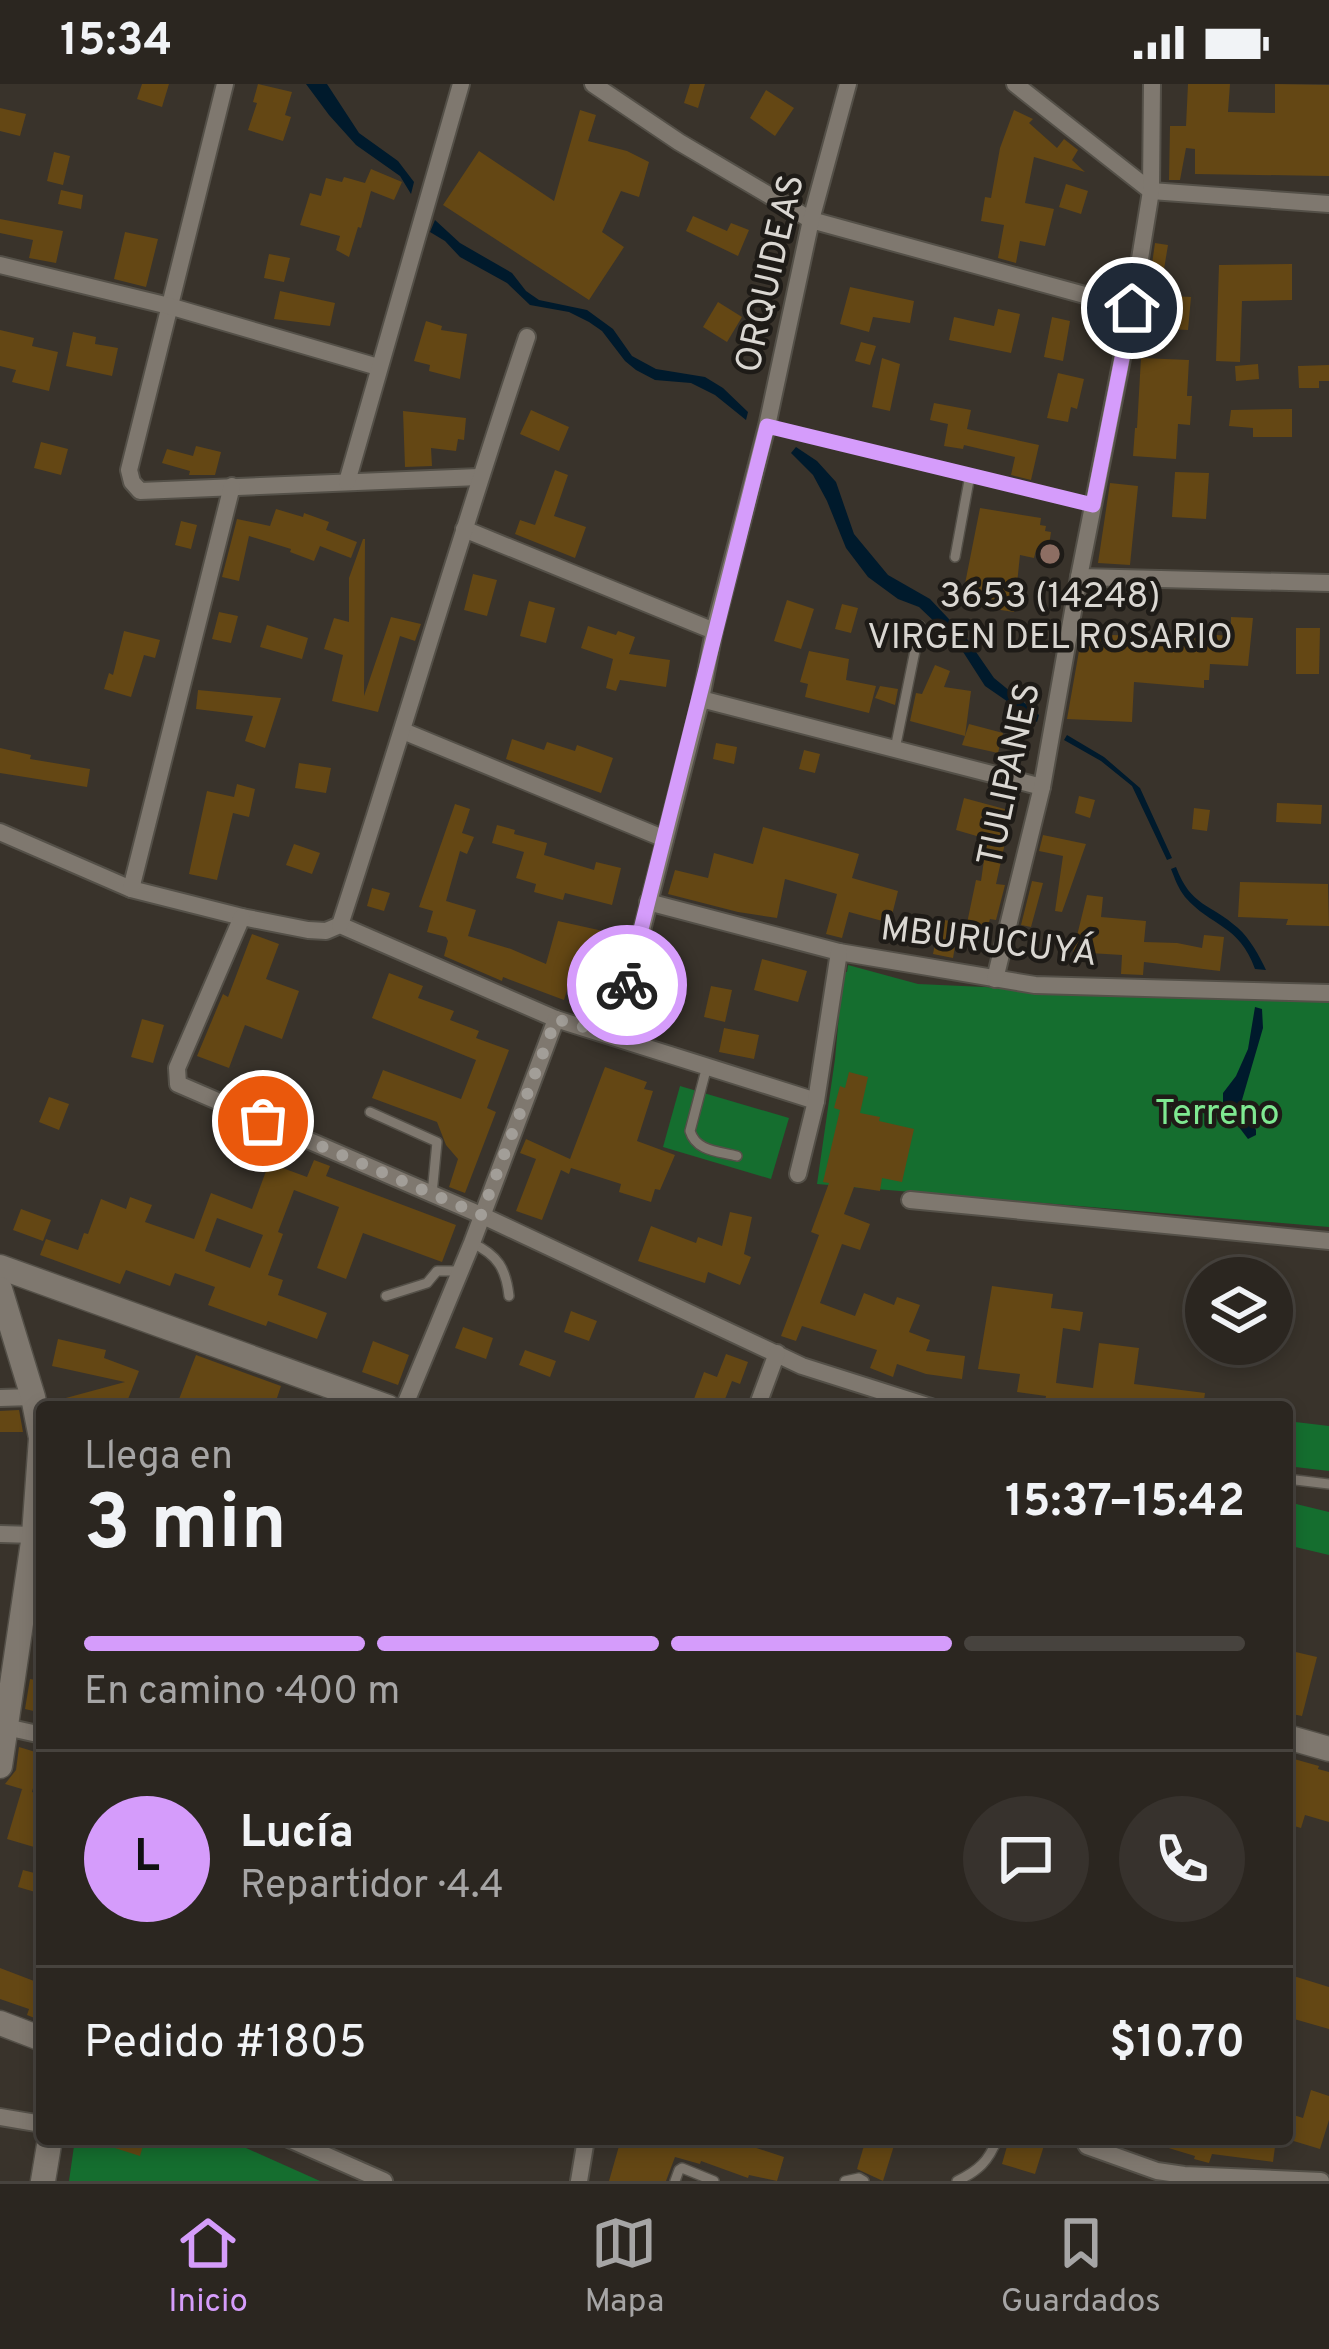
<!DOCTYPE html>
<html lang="es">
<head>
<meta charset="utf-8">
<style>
  :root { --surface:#2b2620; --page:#37322d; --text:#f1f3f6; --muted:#a6a5a5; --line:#47433e; --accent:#d59cfb }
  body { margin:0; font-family:Overpass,sans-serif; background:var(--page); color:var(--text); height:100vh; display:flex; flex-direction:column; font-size:45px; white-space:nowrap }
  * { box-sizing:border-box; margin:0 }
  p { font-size:39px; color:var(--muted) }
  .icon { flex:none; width:66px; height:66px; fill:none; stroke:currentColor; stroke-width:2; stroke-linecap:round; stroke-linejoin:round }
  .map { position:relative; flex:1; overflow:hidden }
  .side { position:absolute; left:36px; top:1317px; width:1257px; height:744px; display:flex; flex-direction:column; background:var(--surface); border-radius:12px; box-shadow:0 6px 18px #0003,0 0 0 3px var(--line) }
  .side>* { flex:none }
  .tools { position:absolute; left:1185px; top:1173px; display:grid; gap:24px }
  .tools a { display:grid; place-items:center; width:108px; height:108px; border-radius:50%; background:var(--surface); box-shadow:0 6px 18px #0003,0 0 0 3px var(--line); font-size:60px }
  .pin { position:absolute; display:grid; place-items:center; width:102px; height:102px; color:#fff; margin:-51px; border:6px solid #fff; border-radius:50%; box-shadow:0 3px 12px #0007 }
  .courier { position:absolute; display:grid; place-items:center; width:120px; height:120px; margin:-60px; border:9px solid #d59cfb; border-radius:50%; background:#fff; color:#222; box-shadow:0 3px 15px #0007 }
  .summary em { font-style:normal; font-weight:700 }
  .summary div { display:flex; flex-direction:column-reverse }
  .summary { display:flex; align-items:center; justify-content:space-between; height:204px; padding:0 48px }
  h1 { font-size:78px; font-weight:700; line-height:90px }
  .bar { display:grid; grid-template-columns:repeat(4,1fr); gap:18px 12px; align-content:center; height:144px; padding:0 48px }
  .bar i { height:15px; border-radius:9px; background:var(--line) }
  .bar .current { background:var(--accent) }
  .bar p { grid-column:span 4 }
  .line { display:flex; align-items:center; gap:30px; padding:0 48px; border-top:3px solid var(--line) }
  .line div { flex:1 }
  .round { display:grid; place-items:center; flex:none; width:126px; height:126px; border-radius:63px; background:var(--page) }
  .status { display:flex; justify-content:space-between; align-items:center; height:84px; padding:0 60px; background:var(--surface); direction:ltr }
  .status svg { height:33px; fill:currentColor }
  .dock { display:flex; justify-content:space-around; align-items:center; height:168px; border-top:3px solid var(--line); background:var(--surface); font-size:33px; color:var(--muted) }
  .dock a { display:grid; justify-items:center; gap:6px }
  .dock .current { color:var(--accent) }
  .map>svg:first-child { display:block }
  .green { fill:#156e2f }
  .water { fill:#001a2c }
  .building { fill:#644714; fill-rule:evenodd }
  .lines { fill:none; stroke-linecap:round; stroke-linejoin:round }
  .lane-casing { stroke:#545048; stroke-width:12 }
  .street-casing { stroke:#545048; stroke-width:20 }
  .secondary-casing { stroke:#545048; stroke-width:27 }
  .lane { stroke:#7f786f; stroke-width:9 }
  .street { stroke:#7f786f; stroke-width:16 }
  .secondary { stroke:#7f786f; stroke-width:24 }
  .done { stroke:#a29e98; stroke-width:12; stroke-dasharray:0 21.6 }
  .route { stroke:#d59cfb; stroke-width:15 }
  .education-dot { fill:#8d6e63; stroke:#1e1b17; stroke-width:4.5 }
  .labels { text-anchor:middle; stroke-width:9; stroke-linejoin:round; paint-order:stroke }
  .street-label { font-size:36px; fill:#dad7d2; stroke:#1e1b17 }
  .poi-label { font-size:36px; fill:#dad7d2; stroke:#1e1b17 }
  .park-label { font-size:36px; fill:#7fe991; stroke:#1e1b17 }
</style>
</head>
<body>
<div class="status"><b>15:34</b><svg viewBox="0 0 49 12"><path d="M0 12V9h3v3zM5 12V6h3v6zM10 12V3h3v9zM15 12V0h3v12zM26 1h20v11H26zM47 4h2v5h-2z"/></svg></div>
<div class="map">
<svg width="1329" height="2097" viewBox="0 0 1329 2097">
  <rect width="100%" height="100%" fill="#39332b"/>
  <g class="green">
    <path d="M848,881L918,900L1329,918V1143L817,1100L835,975L843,887L847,888Z"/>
    <path d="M680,1002L789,1034L771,1095L663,1063Z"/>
    <path d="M1287,1337L1329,1342V1387L1287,1382Z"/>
    <path d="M1292,1419L1329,1428V1471L1287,1461V1439Z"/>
    <path d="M75,2055H226L320,2097H69Z"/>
  </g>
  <g class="water">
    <path d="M306,0H327L359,49L398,77L414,98L411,110L400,92L356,61L329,31Z"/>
    <path d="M435,136L460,159L512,189L526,207L539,216L587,226L613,245L632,272L656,285L705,293L723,304L748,328L746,336L715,311L691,299L655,296L636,286L625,277L602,247L589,238L569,228L530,221L507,199L460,173L445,157L430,148Z"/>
    <path d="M796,363L817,377L836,398L854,450L888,491L930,515L965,552L994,594L1039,631L1037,638L985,602L958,560L919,523L898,515L868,493L846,464L827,417L813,391L791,369Z"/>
    <path d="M1067,651L1104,673L1140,704L1172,774L1167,776L1132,702L1101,677L1064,656Z"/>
    <path d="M1176,783C1191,823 1210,819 1238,844C1250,855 1259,871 1266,886L1255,885C1239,840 1211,843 1185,813C1178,804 1175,795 1171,785Z"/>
    <path d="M1255,923L1262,925L1263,944L1242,1016L1256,1046V1051L1248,1055L1223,1022V1009L1236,992L1248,965Z"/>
  </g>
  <g class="building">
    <path d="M142,0H169L162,23L137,15Z"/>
    <path d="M258,0L292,8L285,31L291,33L283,57L248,46L257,19L253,18Z"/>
    <path d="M690,0H705L698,24L684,19Z"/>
    <path d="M1188,0H1230L1228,28L1275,29V0L1329,1V92L1195,90V65L1186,64L1180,96H1169L1170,42H1186Z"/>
    <path d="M766,6L794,24L775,52L750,34Z"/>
    <path d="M0,24L26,30L20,52L0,47Z"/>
    <path d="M580,26L596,31L588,57L627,67L649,78L639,113L621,107L602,148L624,163L589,216L443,121L479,67L554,117Z"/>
    <path d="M1014,26L1033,35L1029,39L1057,64L1064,55L1078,66L1072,76L1085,88L1034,73L1025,119L1054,125L1045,162L1020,157L1016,179L998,174L1004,141L981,137L985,113L991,114L1000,64Z"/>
    <path d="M54,68L70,72L63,101L47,97Z"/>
    <path d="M371,85L402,98L394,116L371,107L361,144L358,143L349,173L336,166L340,152L300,141L310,109L321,112L326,94L342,98L344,93L365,99Z"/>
    <path d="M1066,100L1088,107L1081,130L1059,123Z"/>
    <path d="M61,106L83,111L81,125L58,120Z"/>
    <path d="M693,132L727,147L731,139L749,146L738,172L686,147Z"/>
    <path d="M0,135L63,147L56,179L29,174L33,156L0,149Z"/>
    <path d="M125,148L158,155L146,203L114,195Z"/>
    <path d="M1155,159L1168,161L1161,203L1149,201Z"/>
    <path d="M269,170L290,174L284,198L264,194Z"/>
    <path d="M1292,180V216L1242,217L1240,278L1216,277L1219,181Z"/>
    <path d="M850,203L914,217L910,239L873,233L869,248L840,240Z"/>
    <path d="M280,207L335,219L330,242L274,235Z"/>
    <path d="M1172,212L1191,213L1188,246L1169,245Z"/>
    <path d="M718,218L742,233L727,258L703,243Z"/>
    <path d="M998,225L1020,230L1011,269L949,256L954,233L994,242Z"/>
    <path d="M1052,233L1070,237L1063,277L1044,273Z"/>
    <path d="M426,237L442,242L441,246L467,250L460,295L429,287L430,281L414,277Z"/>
    <path d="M0,246L34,254L32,262L58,268L49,307L12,298L16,286L0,282Z"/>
    <path d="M73,248L96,253L95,260L118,264L112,292L66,282Z"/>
    <path d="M861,258L876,262L870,281L855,277Z"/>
    <path d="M882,274L900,280L890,327L872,323Z"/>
    <path d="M1141,274L1189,276L1187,312H1192L1190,341L1178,340L1176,375L1133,372L1135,344H1137Z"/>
    <path d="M1258,280L1259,295L1236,297L1235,282Z"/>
    <path d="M1329,281V297H1319V304H1299L1298,282Z"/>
    <path d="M1058,289L1084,295L1077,325L1071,323L1068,338L1047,334Z"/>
    <path d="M934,319L971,326L967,345L1039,361L1031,396L1011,391L1015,373L964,361L963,365L944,362L948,340L930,336Z"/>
    <path d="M1292,325V353H1253V344L1229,342L1231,326Z"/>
    <path d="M531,326L569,343L559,367L520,350Z"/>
    <path d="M403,327L466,334L464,356L458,355L456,367L431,364L432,382L405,383Z"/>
    <path d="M41,358L68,365L61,391L34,384Z"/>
    <path d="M196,362L221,368L215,391H189L190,387L162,379L167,365L193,372Z"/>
    <path d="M555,386L568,391L554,432L586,443L575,474L515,450L520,436L535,441Z"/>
    <path d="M1175,388L1209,389L1206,435L1172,433Z"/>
    <path d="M1110,399L1138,402L1130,481L1098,479Z"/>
    <path d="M980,424L1041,434L1040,441L1046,442L1045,447L1051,448L1048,468L1036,466L1034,474L1020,471L1014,528L961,520Z"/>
    <path d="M276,425L303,433L304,429L329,438L326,446L357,458L351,474L320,462L314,477L290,468L291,465L249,452L239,497L222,493L237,435L270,442Z"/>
    <path d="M181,437L197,441L191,465L175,461Z"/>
    <path d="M363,455H365L364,612L391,533L421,540L415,557L400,552L378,628L332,617L343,571L324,565L334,534L349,538V494Z"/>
    <path d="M473,490L497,496L487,532L464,526Z"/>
    <path d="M787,516L814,525L801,565L774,557Z"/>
    <path d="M529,517L555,524L546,559L520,552Z"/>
    <path d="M842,520L858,524L851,549L835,545Z"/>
    <path d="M219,528L238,532L231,559L212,555Z"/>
    <path d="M1231,533L1253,534L1248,582L1210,580L1209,596H1204V604L1134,598L1132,638L1067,635L1082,550L1173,553V544L1189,545V549L1231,552Z"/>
    <path d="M267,541L308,554L302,575L260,563Z"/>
    <path d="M588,542L616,551L618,547L635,553L629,570L670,576L666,603L620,596L616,607L606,604L613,575L581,564Z"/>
    <path d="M1296,544H1320L1319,590H1296Z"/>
    <path d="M124,547L160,556L155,574L144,571L131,613L104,605L109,589L113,591Z"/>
    <path d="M809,567L849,575L846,596L876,602L869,629L805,613L808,600L800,598Z"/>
    <path d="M935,581L950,587L944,603L971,607L965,652L910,637L916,609L922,610Z"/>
    <path d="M880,602L898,605L895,621L875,614Z"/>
    <path d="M198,606L281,614L265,664L245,657L253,632L196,625Z"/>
    <path d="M969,640L1003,649L998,669L962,661Z"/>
    <path d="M512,655L544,666L547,658L575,667L577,661L613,674L601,709L506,675Z"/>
    <path d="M716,659L737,663L734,680L713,675Z"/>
    <path d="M0,664L31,671L30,675L90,685L87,703L0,689Z"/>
    <path d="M804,666L820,670L815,689L799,685Z"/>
    <path d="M299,679L331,684L326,709L295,704Z"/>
    <path d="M237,700L255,705L249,733L233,729L217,796L189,790L207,707L234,713Z"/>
    <path d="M1079,712L1095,716L1090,734L1075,729Z"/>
    <path d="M964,714L1012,727L996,800L1005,801L996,836L990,835L986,849L966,844L976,796L981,797L987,755L956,746Z"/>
    <path d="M1277,719L1322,721L1321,740L1276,738Z"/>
    <path d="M455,720L470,725L462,749L474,753L467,770L460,767L446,817L476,826L468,852L511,865L546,880L558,837L603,847L599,868L580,864L564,916L503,893L502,897L444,872L448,857L446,853L427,848L433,827L419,823Z"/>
    <path d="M1194,724L1210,726L1207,747L1192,745Z"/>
    <path d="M497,741L515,746L514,750L547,759L544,771L594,786L596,778L621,784L612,821L565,809L563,816L534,808L536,800L516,794L524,768L492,759Z"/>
    <path d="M763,743L859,770L852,794L898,807L890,839L849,828L842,854L826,850L837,810L785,795L777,834L738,828L668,810L675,786L708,794L714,769L753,780Z"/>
    <path d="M1043,751L1086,760L1062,828L1055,827L1063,772L1039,767Z"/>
    <path d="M294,760L320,769L312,790L286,781Z"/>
    <path d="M1032,797L1043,799L1031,843L1021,841Z"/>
    <path d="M1240,798L1328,800L1329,842L1286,841L1288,835L1238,833Z"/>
    <path d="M372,804L390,809L384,827L367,822Z"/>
    <path d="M1087,811L1103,813L1101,833L1146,837L1144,858L1177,859L1202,864L1204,851L1224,853L1220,887L1144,878L1143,891L1121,890L1122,871L1073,868Z"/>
    <path d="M940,835L959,839L953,874L933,870Z"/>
    <path d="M252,850L279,860L266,895L299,907L282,955L245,941L229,984L197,972L223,910L228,913Z"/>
    <path d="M762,875L807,887L798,918L754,906Z"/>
    <path d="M389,889L423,902L418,914L454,927L450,936L479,947L476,954L509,966L487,1024L496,1028L465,1109L449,1103L458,1075L446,1061L437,1038L372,1014L383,986L461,1015L476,976L372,934Z"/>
    <path d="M653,889L680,896L675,919L647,912Z"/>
    <path d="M711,902L732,906L725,938L704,933Z"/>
    <path d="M142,935L164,941L153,979L131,973Z"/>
    <path d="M724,944L759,951L754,975L719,968Z"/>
    <path d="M605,983L647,998L644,1005L653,1007L637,1057L675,1071L660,1106L655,1105L651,1118L619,1108L621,1100L571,1084L569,1090L561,1086L542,1136L516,1127L536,1075L520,1069L526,1055L570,1075Z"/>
    <path d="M849,988L868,993L860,1029L880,1033L879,1037L914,1045L902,1098L882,1094L880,1107L854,1103L844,1130L870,1140L860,1166L842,1160L820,1219L855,1232L864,1209L894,1221L897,1213L920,1221L909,1248L930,1256L926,1267L965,1272L962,1295L926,1290L897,1280L893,1293L870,1284L877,1266L802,1242L796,1257L781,1252L819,1151L811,1148L829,1099L823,1098L840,1026L834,1024L840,1002L845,1004Z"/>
    <path d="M49,1013L69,1020L59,1046L39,1038Z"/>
    <path d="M314,1076L330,1082L326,1092L456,1141L442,1178L363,1149L346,1195L317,1184L339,1123L294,1106L278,1148L283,1150L268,1191L283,1196L278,1211L327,1229L317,1255L268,1237L266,1242L208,1221L215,1203L175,1189L170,1202L126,1186L120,1200L40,1171L46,1155L78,1166L84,1149L88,1150L101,1115L126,1125L130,1113L152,1121L145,1138L194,1155L211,1109L252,1125L269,1079L307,1093ZM217,1134L263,1151L250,1184L205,1167Z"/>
    <path d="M21,1125L51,1136L43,1157L13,1146Z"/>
    <path d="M730,1128L752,1133L744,1170L751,1173L740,1201L708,1188L705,1199L638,1177L651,1142L696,1159L698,1153L722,1162Z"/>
    <path d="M992,1202L1053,1210L1051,1224L1083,1228L1080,1247L1063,1244L1056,1299L1093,1304L1099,1259L1139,1264L1134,1300L1205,1309L1203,1323H1044L1046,1312L1017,1308L1020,1290L978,1285Z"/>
    <path d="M571,1227L597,1237L589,1257L564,1248Z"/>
    <path d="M463,1243L493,1254L486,1275L455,1264Z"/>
    <path d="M58,1255L106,1266L104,1274L139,1287L125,1323H52L51,1318L125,1298L52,1282Z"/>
    <path d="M373,1257L409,1271L398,1301L362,1288Z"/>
    <path d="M525,1266L556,1277L550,1293L519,1281Z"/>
    <path d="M726,1270L748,1278L740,1300L732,1297L722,1323H691L704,1288L717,1293Z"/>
    <path d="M196,1271L281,1302L274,1323H229L207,1315L203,1323H176Z"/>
    <path d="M19,1326L23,1348H0V1327Z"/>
    <path d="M1287,1566L1317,1573L1302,1632L1287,1629Z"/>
    <path d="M30,1595L42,1597V1629L25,1625Z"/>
    <path d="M19,1663L42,1670L32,1708L42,1711V1737L34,1763L7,1755L22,1705L32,1708L5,1700L16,1686Z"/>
    <path d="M1287,1673L1319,1682L1318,1685L1329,1688V1738L1305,1731L1301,1744L1287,1740Z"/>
    <path d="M23,1786L42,1791V1810L18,1803Z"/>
    <path d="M0,1884L34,1897L33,1901L37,1903L42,1895V1937L27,1931L29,1925L0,1915Z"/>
    <path d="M1287,1890L1329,1903V1945L1287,1933Z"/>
    <path d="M1311,2006L1329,2012V2036L1320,2065L1287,2055V2029L1303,2034Z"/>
    <path d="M96,2055H145L140,2072L96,2058Z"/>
    <path d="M621,2055H729L784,2073L777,2097L749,2091L748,2094L701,2077L700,2080L675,2073L666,2097H609Z"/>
    <path d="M866,2055H896L883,2097L857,2085Z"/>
    <path d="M1009,2055H1046L1035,2090L1002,2080Z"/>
    <path d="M1153,2055H1276L1273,2078L1212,2070L1209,2079L1194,2075L1195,2072L1152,2059Z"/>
  </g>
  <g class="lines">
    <defs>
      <g id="lane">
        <path d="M767,342L1093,421"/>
        <path d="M955,473L970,391"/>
        <path d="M895,665L920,542"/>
        <path d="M707,982L690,1047C696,1067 717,1067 737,1072"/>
        <path d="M370,1028L437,1058L432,1110"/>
        <path d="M472,1159C498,1171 506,1185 509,1212"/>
        <path d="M386,1212L427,1199L437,1187H462"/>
        <path d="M1287,1395L1329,1400"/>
        <path d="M675,2097L679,2086L682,2084L714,2097"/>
        <path d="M845,2097L859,2094L864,2097"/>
        <path d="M957,2097C978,2087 989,2077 997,2055"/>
      </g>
      <g id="street">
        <path d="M225,0L129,386L132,398L140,407L479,393"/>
        <path d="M593,0L679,58L811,136L1132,224"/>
        <path d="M1015,0L1151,107L1329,120"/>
        <path d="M0,181L169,222L378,283"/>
        <path d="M347,398L461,0"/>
        <path d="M464,445L714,547"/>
        <path d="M1079,493L1329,499"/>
        <path d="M701,615L1042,703"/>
        <path d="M403,647L665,755"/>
        <path d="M0,748L131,805L242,833L308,846L326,847L340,841L556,935L816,1017"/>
        <path d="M131,805L232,402"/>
        <path d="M648,818L839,868L1035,901L1329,909"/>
        <path d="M242,833L177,984L178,1000L481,1131L802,1282L931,1323"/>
        <path d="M340,841C404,645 461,448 527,253"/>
        <path d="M995,895L1042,703L1079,493L1132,224L1151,107L1152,0"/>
        <path d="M615,952L701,615L714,547L767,342L811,136L848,0"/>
        <path d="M798,1090L816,1017L839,868"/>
        <path d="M910,1116L1329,1157"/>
        <path d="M0,1314L33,1313"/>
        <path d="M404,1323L472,1159L556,935"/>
        <path d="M757,1323L777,1269"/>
        <path d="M0,1450L34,1451"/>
        <path d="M6,1643L42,1651"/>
        <path d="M0,2033L42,2040"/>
        <path d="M289,2055L384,2097"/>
        <path d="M1083,2055L1087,2062L1157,2087L1184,2091L1321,2097"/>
        <path d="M579,2097L586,2055"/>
      </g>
      <g id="secondary">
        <path d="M0,1183L388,1323"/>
        <path d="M0,1205L33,1313L41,1354L34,1451L0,1682"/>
        <path d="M1287,1653L1329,1665"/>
        <path d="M0,1939L42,1955"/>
        <path d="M43,2097L50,2055"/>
      </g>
    </defs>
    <use href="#lane" class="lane-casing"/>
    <use href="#street" class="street-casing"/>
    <use href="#secondary" class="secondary-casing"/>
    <use href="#lane" class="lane"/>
    <use href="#street" class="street"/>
    <use href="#secondary" class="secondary"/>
  </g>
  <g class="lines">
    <path class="done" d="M263,1037L481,1131L556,935L615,952L627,901"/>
    <path class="route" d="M627,901L767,342L1093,421L1132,224"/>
  </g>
  <circle class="education-dot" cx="1050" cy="470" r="12"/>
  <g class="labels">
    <g class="street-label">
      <text transform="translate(768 189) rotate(-77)" y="13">ORQUIDEAS</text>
      <text transform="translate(1007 690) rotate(-78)" y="13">TULIPANES</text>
      <text transform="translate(989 855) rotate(7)" y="13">MBURUCUYÁ</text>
    </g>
    <g class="poi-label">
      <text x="1050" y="523">3653 (14248)<tspan x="1050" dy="41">VIRGEN DEL ROSARIO</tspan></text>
    </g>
    <g class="park-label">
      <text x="1217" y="1040">Terreno</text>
    </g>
  </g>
</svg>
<div class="tools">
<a><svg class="icon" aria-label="layers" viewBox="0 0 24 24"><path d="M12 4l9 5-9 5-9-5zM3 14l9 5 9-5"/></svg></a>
</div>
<div class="pin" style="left:263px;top:1037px;background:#ea580c"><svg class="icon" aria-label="bag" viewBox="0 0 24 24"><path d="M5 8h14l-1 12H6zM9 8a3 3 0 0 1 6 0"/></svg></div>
<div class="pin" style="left:1132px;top:224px;background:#1f2937"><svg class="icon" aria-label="home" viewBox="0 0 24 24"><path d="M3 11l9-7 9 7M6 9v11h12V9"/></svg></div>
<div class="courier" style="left:627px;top:901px"><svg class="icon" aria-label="bike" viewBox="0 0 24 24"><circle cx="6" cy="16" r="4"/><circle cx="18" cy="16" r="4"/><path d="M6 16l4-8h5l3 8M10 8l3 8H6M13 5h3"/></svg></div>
<section class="side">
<div class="summary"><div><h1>3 min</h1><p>Llega en</p></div><em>15:37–15:42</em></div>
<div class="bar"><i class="current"></i><i class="current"></i><i class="current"></i><i></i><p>En camino · 400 m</p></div>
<div class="line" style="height:216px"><b class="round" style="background:var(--accent);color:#111">L</b><div><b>Lucía</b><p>Repartidor · 4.4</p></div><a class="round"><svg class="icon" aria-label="chat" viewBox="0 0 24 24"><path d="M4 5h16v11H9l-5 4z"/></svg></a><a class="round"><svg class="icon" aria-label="phone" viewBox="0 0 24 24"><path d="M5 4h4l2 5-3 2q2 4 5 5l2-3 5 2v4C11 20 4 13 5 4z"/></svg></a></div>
<div class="line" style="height:156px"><div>Pedido #1805</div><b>$10.70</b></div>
</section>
</div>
<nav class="dock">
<a class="current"><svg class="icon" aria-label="home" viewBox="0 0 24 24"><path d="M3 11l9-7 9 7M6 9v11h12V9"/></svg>Inicio</a>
<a><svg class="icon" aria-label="map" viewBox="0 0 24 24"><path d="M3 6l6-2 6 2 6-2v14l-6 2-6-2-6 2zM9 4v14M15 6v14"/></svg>Mapa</a>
<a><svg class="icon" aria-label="saved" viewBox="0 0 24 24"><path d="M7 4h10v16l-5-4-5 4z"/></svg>Guardados</a>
</nav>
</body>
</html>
